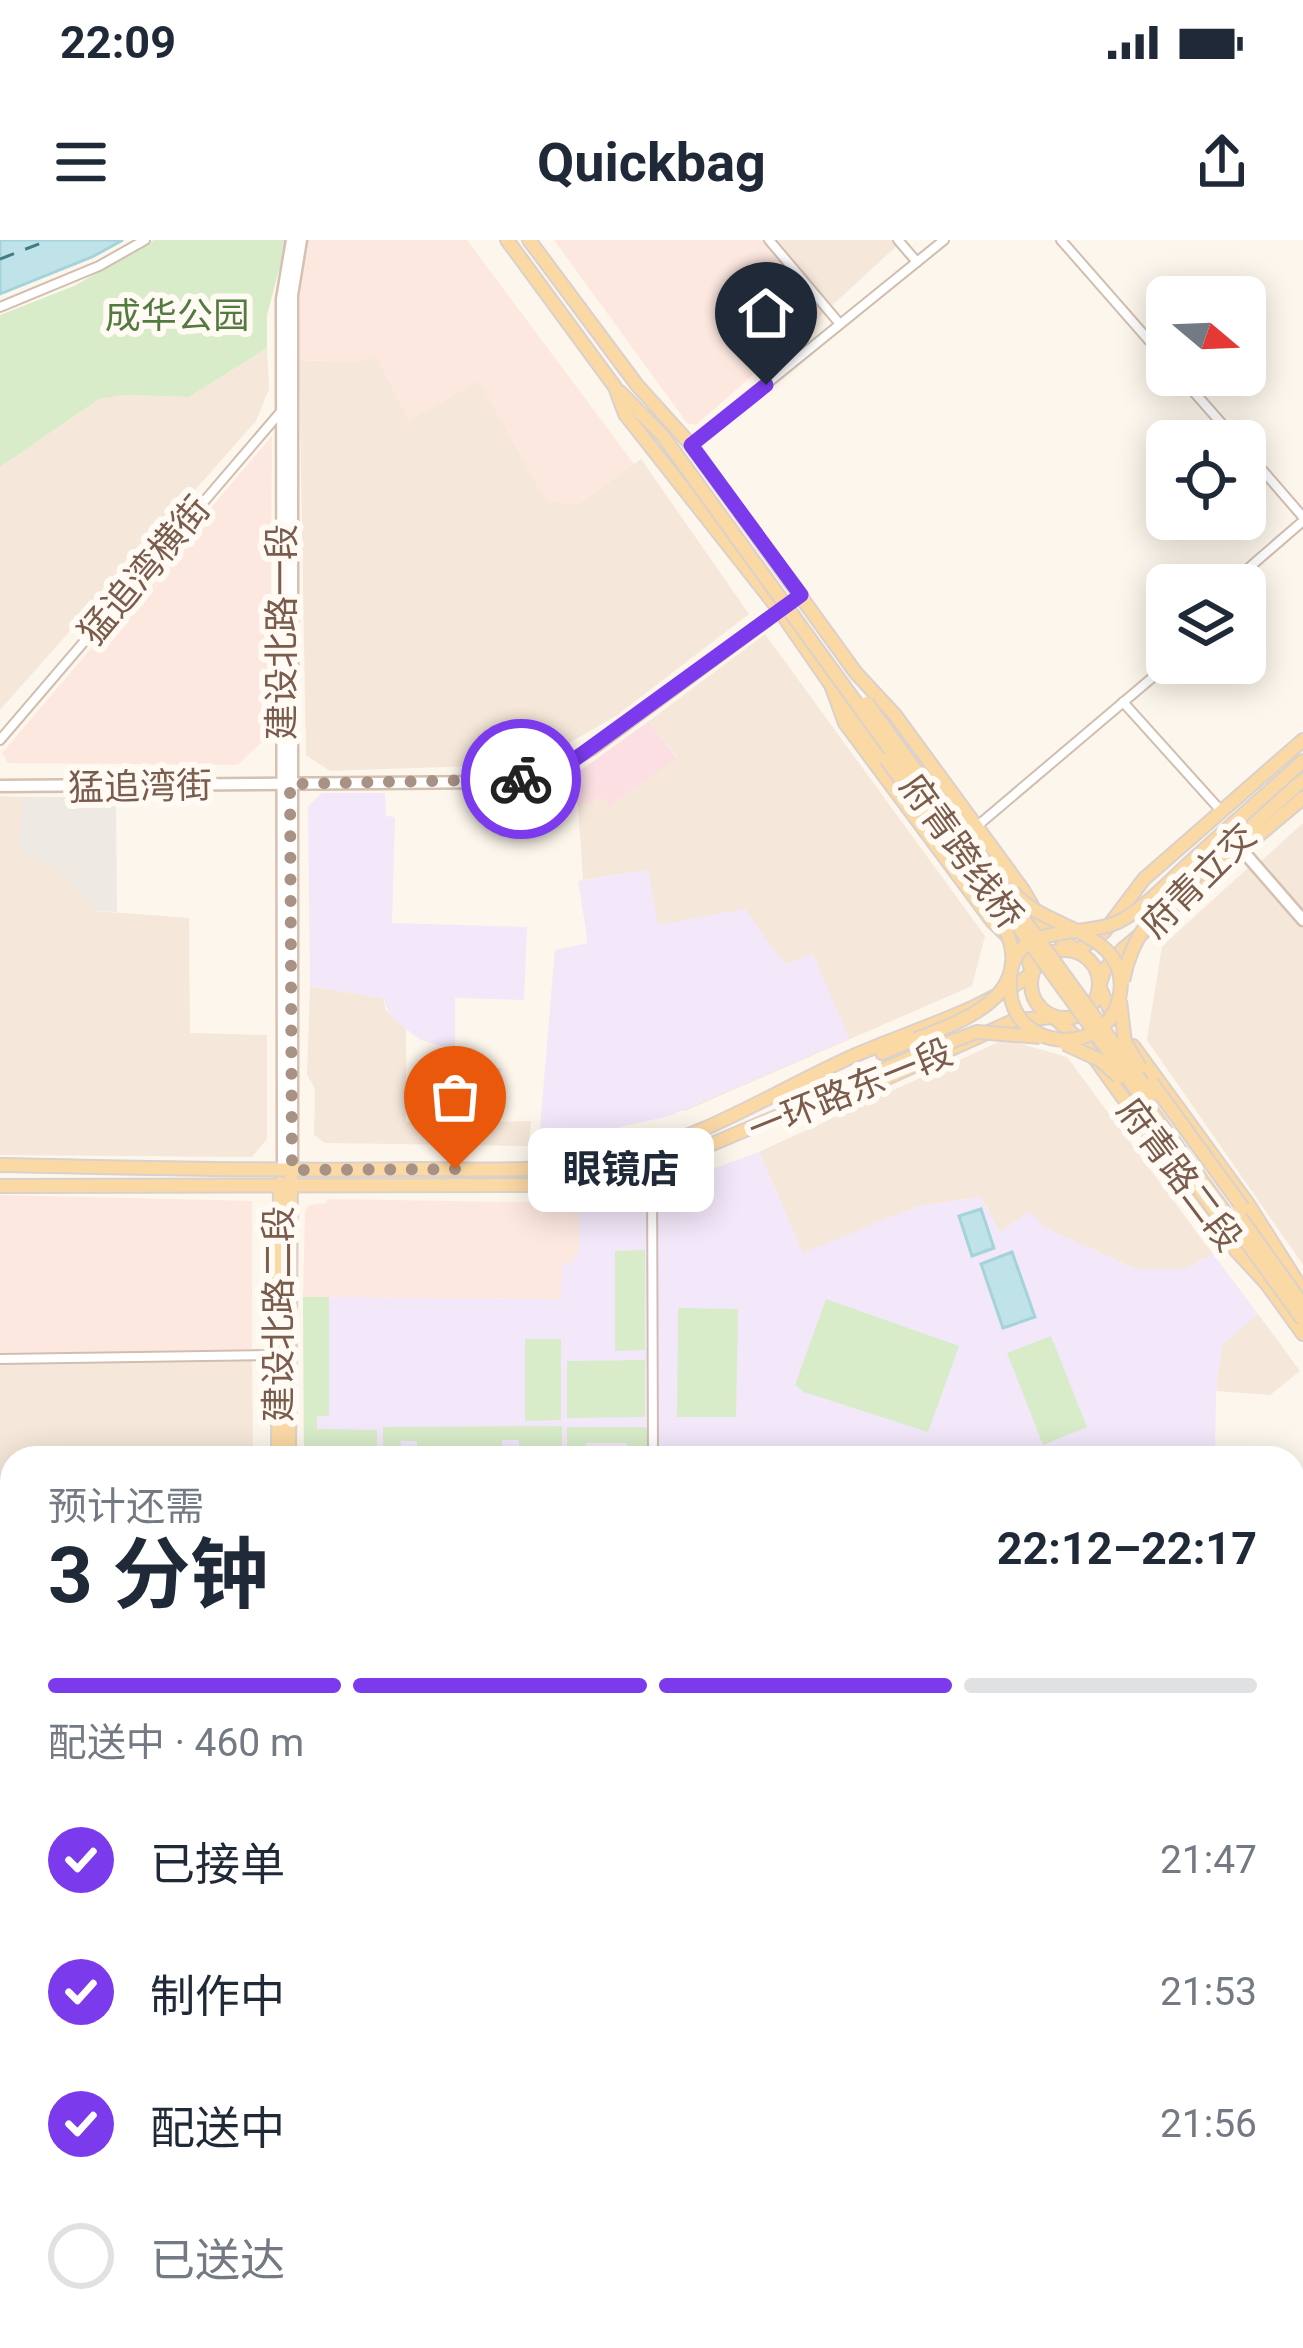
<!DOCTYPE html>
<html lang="zh">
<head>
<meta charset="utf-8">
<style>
  :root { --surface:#fff; --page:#f2f2f3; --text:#1f2937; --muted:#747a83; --line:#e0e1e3; --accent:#7c3aed }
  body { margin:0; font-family:Roboto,"Noto Sans SC",sans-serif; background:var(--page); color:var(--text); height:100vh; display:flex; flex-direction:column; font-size:45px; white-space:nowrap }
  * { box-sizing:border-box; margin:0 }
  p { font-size:39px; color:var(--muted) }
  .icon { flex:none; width:66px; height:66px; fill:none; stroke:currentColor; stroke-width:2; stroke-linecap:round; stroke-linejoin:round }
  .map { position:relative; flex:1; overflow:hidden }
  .drawer { position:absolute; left:0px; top:1206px; width:1305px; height:903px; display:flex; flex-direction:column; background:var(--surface); border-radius:36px 36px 0 0; box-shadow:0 6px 30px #0003 }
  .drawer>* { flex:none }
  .needle { width:78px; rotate:109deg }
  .tools { position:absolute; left:1146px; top:36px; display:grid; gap:24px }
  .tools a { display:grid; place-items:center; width:120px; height:120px; border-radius:18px; background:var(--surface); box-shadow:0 6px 30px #0003; font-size:60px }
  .pin { position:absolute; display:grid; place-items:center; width:102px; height:102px; color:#fff; margin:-123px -51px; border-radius:50% 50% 50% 0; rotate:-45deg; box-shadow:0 0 12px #0007 }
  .pin .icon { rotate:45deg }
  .courier { position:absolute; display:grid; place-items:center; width:120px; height:120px; margin:-60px; border:9px solid #7c3aed; border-radius:50%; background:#fff; color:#222; box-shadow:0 3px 15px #0007 }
  .bubble { position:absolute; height:84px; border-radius:18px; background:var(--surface); box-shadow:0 6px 30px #0003; font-size:39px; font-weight:700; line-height:84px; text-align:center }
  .headline em { font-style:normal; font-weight:700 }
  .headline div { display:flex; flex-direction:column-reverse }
  .headline { display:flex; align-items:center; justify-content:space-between; height:204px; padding:0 48px }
  h1 { font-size:78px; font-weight:700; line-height:90px }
  .bar { display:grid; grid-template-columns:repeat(4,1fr); gap:18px 12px; align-content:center; height:144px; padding:0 48px }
  .bar i { height:15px; border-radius:9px; background:var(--line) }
  .bar .active { background:var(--accent) }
  .bar p { grid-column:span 4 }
  ol { padding:0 48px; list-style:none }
  li { display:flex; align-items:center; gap:36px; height:132px }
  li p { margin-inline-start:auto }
  li .icon { padding:12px; border-radius:50%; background:var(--accent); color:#fff; stroke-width:4 }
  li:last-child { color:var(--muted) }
  li i { width:66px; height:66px; border:6px solid var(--line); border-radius:50% }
  .status { display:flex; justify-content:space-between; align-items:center; height:84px; padding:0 60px; background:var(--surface); direction:ltr }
  .status svg { height:33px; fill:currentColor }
  header { display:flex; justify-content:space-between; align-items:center; height:156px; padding:0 48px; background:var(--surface); font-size:54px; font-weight:700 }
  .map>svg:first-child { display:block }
  .residential { fill:#f5e8da }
  .commercial { fill:#fde8e0 }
  .industrial { fill:#efe9e4 }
  .education { fill:#f3e8fa }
  .medical { fill:#fbdfe3 }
  .green { fill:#d8ecc9 }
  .water { fill:#bfe3e8; stroke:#a5d3da; stroke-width:3 }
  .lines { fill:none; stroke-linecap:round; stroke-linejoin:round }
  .ferry { stroke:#437c86; stroke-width:3; stroke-dasharray:15 12; stroke-linecap:butt }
  .street-casing { stroke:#d1beb0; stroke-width:12 }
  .secondary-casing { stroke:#d6c0b0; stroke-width:15 }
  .primary-casing { stroke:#dad1cd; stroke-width:16 }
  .street { stroke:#fff; stroke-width:8 }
  .secondary { stroke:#fff; stroke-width:10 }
  .primary { stroke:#fbd9a5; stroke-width:12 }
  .primary-bridge-casing { stroke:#dad1cd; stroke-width:16; stroke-linecap:butt }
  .primary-bridge { stroke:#fbd9a5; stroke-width:12 }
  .done { stroke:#a89285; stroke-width:12; stroke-dasharray:0 21.6 }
  .route { stroke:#7c3aed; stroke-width:15 }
  .labels { text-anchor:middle; stroke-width:12; stroke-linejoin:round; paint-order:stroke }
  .park-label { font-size:36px; fill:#537a41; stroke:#fffaf3 }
  .street-label { font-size:36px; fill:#7a5c4d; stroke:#fffaf3 }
</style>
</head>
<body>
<div class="status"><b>22:09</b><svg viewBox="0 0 49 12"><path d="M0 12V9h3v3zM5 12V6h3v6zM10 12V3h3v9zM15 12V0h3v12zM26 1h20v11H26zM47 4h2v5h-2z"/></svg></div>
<header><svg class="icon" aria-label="menu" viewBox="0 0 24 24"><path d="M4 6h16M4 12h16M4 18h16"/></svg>Quickbag<svg class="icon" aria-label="share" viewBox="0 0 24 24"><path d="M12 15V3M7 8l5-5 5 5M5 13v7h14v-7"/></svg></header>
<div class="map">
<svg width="1303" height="2108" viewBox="0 0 1303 2108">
  <rect width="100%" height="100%" fill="#fdf6ec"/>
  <g class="residential">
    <path d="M764,0H903L826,71Z"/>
    <path d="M267,108L269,149L256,181L0,470V227L99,159L125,155L189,157Z"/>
    <path d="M375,115L479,141L578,264L641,219L749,374L616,476L532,524L330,531L306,515L299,120L354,122Z"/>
    <path d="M765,394L985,696L972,746L685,871L547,810L555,710L587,704V699L648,630L583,640L578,566L603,556L607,566L677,517L649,481Z"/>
    <path d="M0,556L22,557L21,610L64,632L95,671L189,678L190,793L267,795V899L252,917L0,915Z"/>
    <path d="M1303,583V673L1259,623Z"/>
    <path d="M1250,626L1303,688V1025L1147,800L1162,706Z"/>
    <path d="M310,746L383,758L386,770L406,789V882L441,881V826L501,828L496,882L531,881L529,906L325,903L314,895L315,849L307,834Z"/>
    <path d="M1005,799L1067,817L1213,1014L1185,1029H1136L1041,986L1030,971L1000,993L981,957L918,966L803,1014L759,912Z"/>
    <path d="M1258,1074L1300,1131L1270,1155L1216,1151L1222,1104Z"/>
    <path d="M252,1110L253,1218H12V1400H0V1113Z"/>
    <rect x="0" y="1428" width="12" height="297"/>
    <path d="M1293,1669L1303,1682V1813L1293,1822Z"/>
    <path d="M12,1917V2097H113V2108H0V1920Z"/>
    <path d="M1303,1994V2108H1096L1095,2097H1293V1996Z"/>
    <path d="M591,2097H1063L1064,2108H593Z"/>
  </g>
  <g class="commercial">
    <path d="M307,0H467L634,224L578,265L546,261L479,141L409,181L375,115L354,122L299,120L300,31Z"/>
    <path d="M554,0H764L826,71L696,185L687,183Z"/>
    <path d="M272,196L270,494L238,525L8,523L2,513Z"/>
    <path d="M0,955L252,961V1110L0,1113Z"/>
    <path d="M327,959L579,963V1015L574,1023H562V1059L303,1057L305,971L309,965L326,963Z"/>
    <rect x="125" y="2097" width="142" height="11"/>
  </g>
  <path class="industrial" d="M22,557H116L117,672L95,671L64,632L20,610Z"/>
  <g class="education">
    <path d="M322,553H385L386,576L395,577L392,683L527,687L524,760L455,758V811L419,799L391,777L383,758L310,746L308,566Z"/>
    <path d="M648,630L658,685L745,669L784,724L813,714L849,799L669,876L585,895L539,899L555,710L588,703L578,641Z"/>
    <path d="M759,912L803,1013L918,966L981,957L1000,992L1030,971L1042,986L1136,1029H1185L1213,1014L1258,1074L1222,1105L1216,1151L1215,1218H304L303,1057L561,1059L562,1023H573L574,1015L579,1014V957L652,951Z"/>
  </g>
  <path class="medical" d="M649,481L677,518L608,567L603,557L578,566L570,538Z"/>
  <g class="green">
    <path d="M154,0H287L267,75V108L189,157L125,155L99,159L0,227V75L74,46Z"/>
    <path d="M645,1010V1110L615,1111V1011Z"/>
    <path d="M303,1057H329V1176H317V1189L377,1190V1218H304Z"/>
    <path d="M826,1059L959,1106L928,1192L804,1152L795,1145Z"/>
    <path d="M678,1068L738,1069L736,1177H677Z"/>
    <path d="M1051,1096L1087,1187L1043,1205L1007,1113Z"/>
    <path d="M525,1099H561V1180L525,1181Z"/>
    <path d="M645,1120V1177L567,1178V1121Z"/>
    <path d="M562,1186V1218H520L519,1200H502V1213L417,1214V1201H401L400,1218H383V1187Z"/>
    <path d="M567,1187H645L650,1192V1218H628L627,1203H586L585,1218H567Z"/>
  </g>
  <g class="water">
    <path d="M0,0H123L92,17L0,54Z"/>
    <path d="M981,969L994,1008L972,1016L959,976Z"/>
    <path d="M1012,1012L1035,1077L1003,1088L981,1024Z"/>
  </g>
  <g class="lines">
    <path class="ferry" d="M0,19L49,0"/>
    <defs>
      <g id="street">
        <path d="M769,0L840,84"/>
        <path d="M898,0L917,22"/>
        <path d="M1061,0L1167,121"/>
        <path d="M0,67L99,26L145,0"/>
        <path d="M1179,135L1237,201"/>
        <path d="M691,205L944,0"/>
        <path d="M1245,210L1303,277"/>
        <path d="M1229,345L1303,281"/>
        <path d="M1123,462L1222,572"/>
        <path d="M0,500L284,168"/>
        <path d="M976,587L1166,426L1160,405L1167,399"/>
        <path d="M652,928L653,1218"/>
        <path d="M0,1119L277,1115"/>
        <path d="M1293,1290L1303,1287"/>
        <path d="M1293,1362L1303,1360"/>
        <path d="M0,1422H12"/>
        <path d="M1293,1584L1303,1577"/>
        <path d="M0,1743H12"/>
        <path d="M0,1834L12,1830"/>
        <path d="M0,1910L12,1907"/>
        <path d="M589,2097L590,2108"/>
        <path d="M1087,2097L1089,2108"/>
      </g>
      <g id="secondary">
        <path d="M0,546L496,542C533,539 562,527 593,508L801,355"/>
        <path d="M1243,611L1303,680"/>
        <path d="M283,930L282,59L292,0"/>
        <path d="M292,930V55L301,0"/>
      </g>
      <g id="primary">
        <path d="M529,0L637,145L691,205L856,433L895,475L1023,650L1042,683L1077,711L1104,692L1144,639L1303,500"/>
        <path d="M620,152L663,196"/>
        <path d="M839,456L886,519"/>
        <path d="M1197,616L1303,521"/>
        <path d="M1207,626L1303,540"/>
        <circle cx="1065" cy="744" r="34"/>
        <path d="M1114,779L1099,746L1105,729L1122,710L1303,558"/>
        <path d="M1133,806L1248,964L1303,1051"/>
        <path d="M882,813L916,799"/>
        <path d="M837,850L921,813"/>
        <path d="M0,925C140,928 279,931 419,929C485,929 553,933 618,918C702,899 774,852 851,817C907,792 985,770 1032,733L1027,715L992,681L845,483L831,445L780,371L625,174L615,147L507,0"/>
        <path d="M0,946L542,945L658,927L797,868L856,852L1015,780L1054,777L1086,806L1220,993L1267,1044L1303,1094"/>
        <path d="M278,1218L280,943"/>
        <path d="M289,1218L291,937"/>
        <path d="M282,2097V2108"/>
        <path d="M298,2097V2108"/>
      </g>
    </defs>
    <use href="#street" class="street-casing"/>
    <use href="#secondary" class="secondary-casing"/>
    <use href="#primary" class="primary-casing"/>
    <use href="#street" class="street"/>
    <use href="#secondary" class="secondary"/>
    <use href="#primary" class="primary"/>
    <defs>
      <g id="primary-bridge">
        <path d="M663,196L1303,1080"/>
        <path d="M867,463L1151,855"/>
        <path d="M886,519L931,582"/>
        <path d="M1012,651C1043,691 1135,690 1119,759C1104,818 1014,811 1010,750C1005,677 1080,701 1120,681C1148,666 1173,637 1197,616"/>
        <path d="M1123,741C1134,683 1166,664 1207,626"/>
        <path d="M1120,761L1125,802L1140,827"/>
        <path d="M916,799C983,774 1045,746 993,666"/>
        <path d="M1065,804L1100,820L1119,837"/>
        <path d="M921,813L977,792L1040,797"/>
        <path d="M1152,843L1243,968"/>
        <path d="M1165,902L1224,984"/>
        <path d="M1237,973L1303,1065"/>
      </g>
    </defs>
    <use href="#primary-bridge" class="primary-bridge-casing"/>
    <use href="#primary-bridge" class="primary-bridge"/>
  </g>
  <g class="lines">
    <path class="done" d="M455,929L292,930L290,544L521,539"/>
    <path class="route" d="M521,539L564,527L801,355L691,205L766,145"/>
  </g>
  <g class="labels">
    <g class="park-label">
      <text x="177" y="88">成华公园</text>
    </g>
    <g class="street-label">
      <text transform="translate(144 330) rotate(-50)" y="13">猛追湾横街</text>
      <text transform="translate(281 392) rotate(-90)" y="13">建设北路一段</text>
      <text transform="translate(140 546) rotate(-1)" y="13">猛追湾街</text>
      <text transform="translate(962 611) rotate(54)" y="13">府青跨线桥</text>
      <text transform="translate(1198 640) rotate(-45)" y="13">府青立交</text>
      <text transform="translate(850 850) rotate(-22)" y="13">一环路东一段</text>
      <text transform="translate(1180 934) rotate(53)" y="13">府青路二段</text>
      <text transform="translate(278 1074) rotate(-90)" y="13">建设北路二段</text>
    </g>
  </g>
</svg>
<div class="tools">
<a><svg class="needle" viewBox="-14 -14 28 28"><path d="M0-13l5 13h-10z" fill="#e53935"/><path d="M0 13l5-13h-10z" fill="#747a83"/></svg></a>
<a><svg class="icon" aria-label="locate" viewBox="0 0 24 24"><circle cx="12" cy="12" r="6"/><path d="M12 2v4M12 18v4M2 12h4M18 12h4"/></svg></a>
<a><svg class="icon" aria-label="layers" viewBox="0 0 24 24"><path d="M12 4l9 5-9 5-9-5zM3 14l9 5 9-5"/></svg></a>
</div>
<div class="pin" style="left:455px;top:929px;background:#ea580c"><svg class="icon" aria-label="bag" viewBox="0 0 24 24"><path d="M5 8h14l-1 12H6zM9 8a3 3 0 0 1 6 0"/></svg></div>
<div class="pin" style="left:766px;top:145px;background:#1f2937"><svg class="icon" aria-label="home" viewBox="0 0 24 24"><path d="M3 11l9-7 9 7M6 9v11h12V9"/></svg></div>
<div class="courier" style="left:521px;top:539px"><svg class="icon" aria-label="bike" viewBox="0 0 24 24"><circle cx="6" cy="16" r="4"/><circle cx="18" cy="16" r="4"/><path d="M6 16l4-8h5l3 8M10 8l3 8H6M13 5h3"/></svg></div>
<div class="bubble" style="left:528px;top:888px;width:186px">眼镜店</div>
<section class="drawer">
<div class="headline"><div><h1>3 分钟</h1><p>预计还需</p></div><em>22:12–22:17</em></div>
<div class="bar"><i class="active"></i><i class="active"></i><i class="active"></i><i></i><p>配送中 · 460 m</p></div>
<ol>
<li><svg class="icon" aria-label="check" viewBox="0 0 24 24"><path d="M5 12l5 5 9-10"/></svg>已接单<p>21:47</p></li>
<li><svg class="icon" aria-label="check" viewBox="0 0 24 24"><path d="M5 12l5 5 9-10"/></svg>制作中<p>21:53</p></li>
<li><svg class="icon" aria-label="check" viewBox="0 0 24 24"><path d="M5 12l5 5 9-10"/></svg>配送中<p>21:56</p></li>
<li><i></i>已送达</li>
</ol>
</section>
</div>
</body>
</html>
